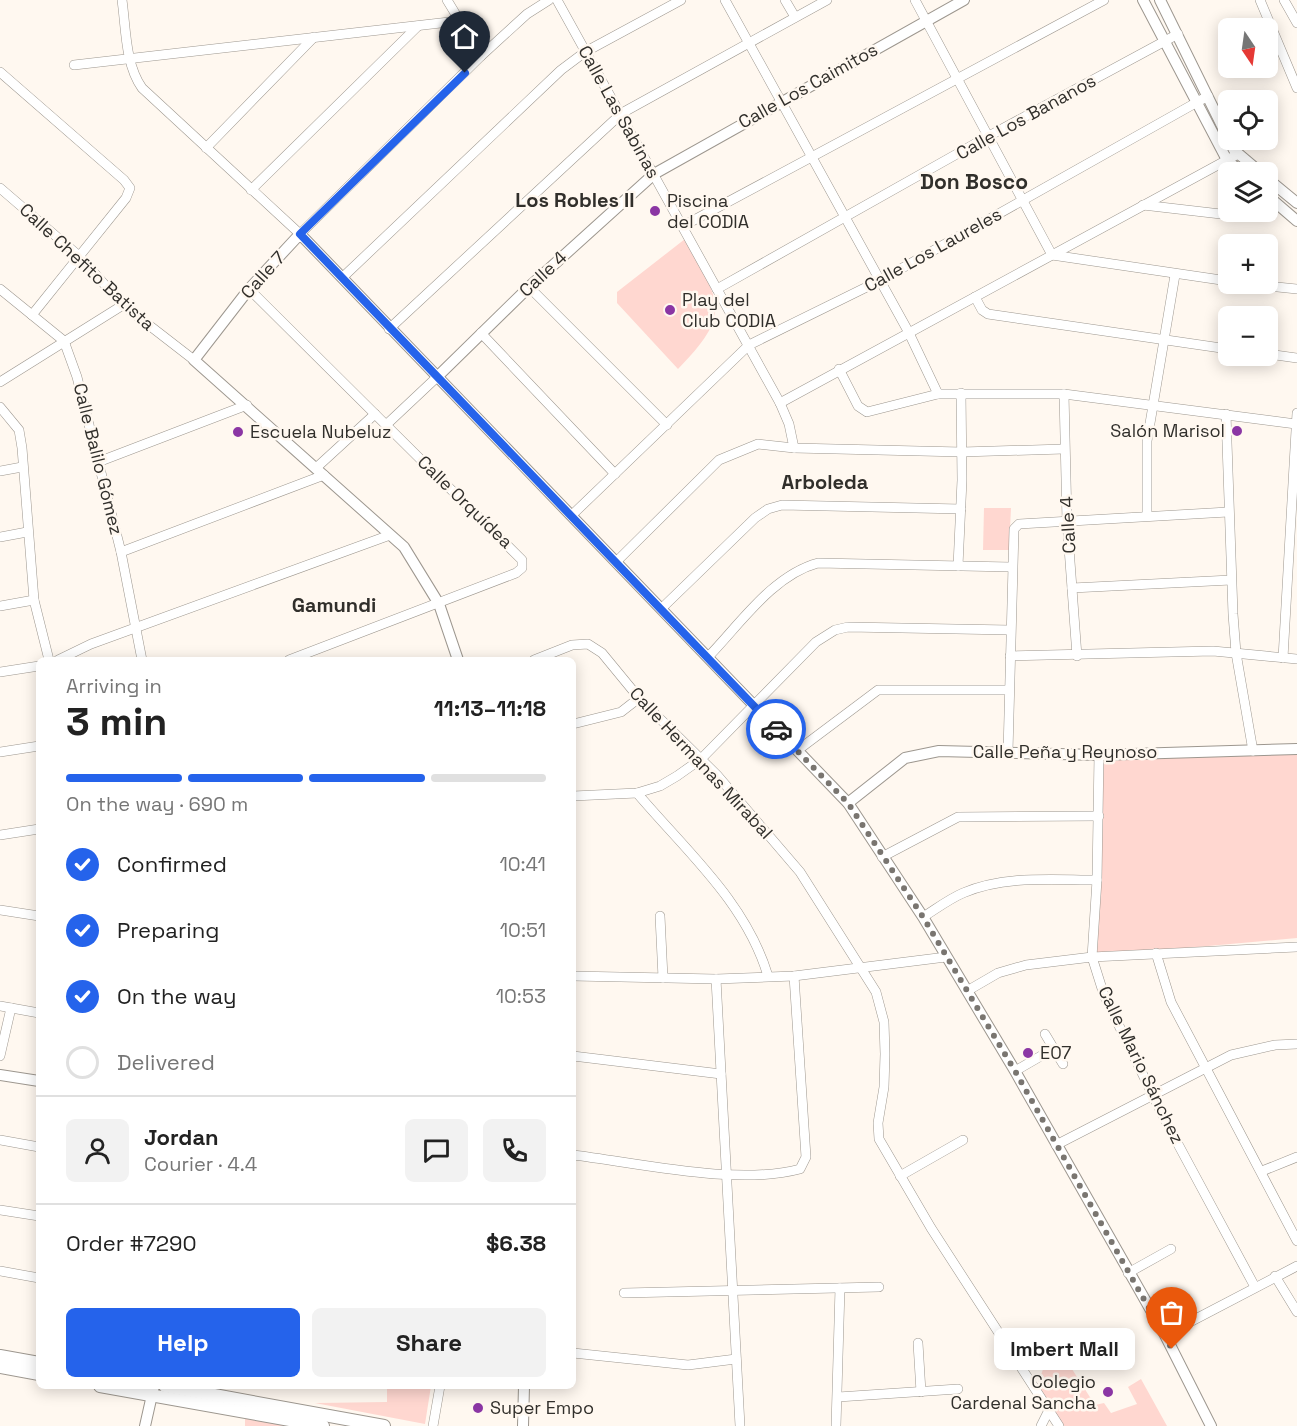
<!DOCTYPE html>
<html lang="en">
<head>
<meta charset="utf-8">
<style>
  :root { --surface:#fff; --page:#f2f2f2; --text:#222; --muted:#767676; --line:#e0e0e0; --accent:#2563eb }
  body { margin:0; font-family:"Space Grotesk",sans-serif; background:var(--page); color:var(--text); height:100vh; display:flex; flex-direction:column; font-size:22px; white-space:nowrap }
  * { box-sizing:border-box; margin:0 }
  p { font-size:20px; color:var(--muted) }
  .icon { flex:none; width:33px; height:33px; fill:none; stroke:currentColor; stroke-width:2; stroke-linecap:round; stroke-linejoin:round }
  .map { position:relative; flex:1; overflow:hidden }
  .panel { position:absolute; left:36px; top:657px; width:540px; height:732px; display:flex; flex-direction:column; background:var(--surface); border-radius:9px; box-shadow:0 3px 15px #0003 }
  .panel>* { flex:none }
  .needle { width:39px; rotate:167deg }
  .fabs { position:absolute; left:1218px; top:18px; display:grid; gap:12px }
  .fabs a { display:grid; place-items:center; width:60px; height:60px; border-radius:9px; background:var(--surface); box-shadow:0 3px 15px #0003; font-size:30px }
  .pin { position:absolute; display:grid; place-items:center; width:51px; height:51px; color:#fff; margin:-62px -26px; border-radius:50% 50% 50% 0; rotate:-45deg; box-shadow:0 0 6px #0007 }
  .pin .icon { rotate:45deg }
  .courier { position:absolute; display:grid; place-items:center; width:60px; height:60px; margin:-30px; border:4px solid #2563eb; border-radius:50%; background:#fff; color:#222; box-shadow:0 2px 8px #0007 }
  .bubble { position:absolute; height:42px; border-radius:9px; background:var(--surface); box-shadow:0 3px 15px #0003; font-size:20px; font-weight:800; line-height:42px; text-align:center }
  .head em { font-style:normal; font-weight:800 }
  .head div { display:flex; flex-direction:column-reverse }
  .head { display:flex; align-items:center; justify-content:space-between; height:102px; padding:0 30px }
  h1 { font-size:39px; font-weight:800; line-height:45px }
  .bar { display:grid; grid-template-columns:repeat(4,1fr); gap:9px 6px; align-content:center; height:72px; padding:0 30px }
  .bar i { height:8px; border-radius:4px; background:var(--line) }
  .bar .current { background:var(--accent) }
  .bar p { grid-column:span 4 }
  .line { display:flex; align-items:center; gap:15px; padding:0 30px; border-top:2px solid var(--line) }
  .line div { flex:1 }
  .round { display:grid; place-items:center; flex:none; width:63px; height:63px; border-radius:9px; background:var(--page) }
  ol { padding:0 30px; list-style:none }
  li { display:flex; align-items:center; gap:18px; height:66px }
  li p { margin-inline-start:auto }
  li .icon { padding:6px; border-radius:50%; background:var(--accent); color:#fff; stroke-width:4 }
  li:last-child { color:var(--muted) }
  li i { width:33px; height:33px; border:3px solid var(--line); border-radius:50% }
  .cta { display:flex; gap:12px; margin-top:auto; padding:12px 30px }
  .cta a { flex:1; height:69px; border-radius:9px; background:var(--accent); color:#fff; font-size:24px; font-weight:800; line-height:69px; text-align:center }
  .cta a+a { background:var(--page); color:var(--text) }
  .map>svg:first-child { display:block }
  .park { fill:#ffd7d0 }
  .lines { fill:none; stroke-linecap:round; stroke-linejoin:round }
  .minor-casing { stroke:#9d978f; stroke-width:10 }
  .tertiary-casing { stroke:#9d978f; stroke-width:12 }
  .secondary-casing { stroke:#9d978f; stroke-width:14 }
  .minor { stroke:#fff; stroke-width:9 }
  .tertiary { stroke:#fff; stroke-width:10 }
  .secondary { stroke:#fff; stroke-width:12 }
  .done { stroke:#797570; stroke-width:6; stroke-dasharray:0 10.8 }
  .route { stroke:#2563eb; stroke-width:8 }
  .poi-dot { fill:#8b36a4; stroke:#fff8f0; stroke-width:2 }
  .labels { text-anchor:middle; stroke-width:5; stroke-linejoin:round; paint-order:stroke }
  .street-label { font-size:18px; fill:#312f2b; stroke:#fff8f0 }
  .poi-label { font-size:18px; fill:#312f2b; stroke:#fff8f0; text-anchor:start }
  .neighbourhood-label { font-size:20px; font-weight:bold; fill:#312f2b; stroke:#fff8f0 }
  .quarter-label { font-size:21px; font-weight:bold; fill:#312f2b; stroke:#fff8f0 }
</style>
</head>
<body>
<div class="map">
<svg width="1297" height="1426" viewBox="0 0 1297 1426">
  <rect width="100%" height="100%" fill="#fff8f0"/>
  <g class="park">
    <path d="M685,239C720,302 733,313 678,369L617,303V292Z"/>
    <path d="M984,508H1011L1009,550H983Z"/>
    <path d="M1159,753L1297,755V938L1097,956L1100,760Z"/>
    <path d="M1054,1341L1095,1405L1104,1403L1111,1413L1137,1404L1128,1387L1141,1379L1167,1426H1063L1037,1385Z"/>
    <path d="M387,1386H431L425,1424L315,1403L387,1402Z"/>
    <path d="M245,1416L299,1426H245Z"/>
  </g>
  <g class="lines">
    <defs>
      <g id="minor">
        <path d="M122,0C126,28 125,64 142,88L300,234L481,56L527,14L549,0"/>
        <path d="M447,0L481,56"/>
        <path d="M557,0L780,403L789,424L794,448"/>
        <path d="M725,0L908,331L938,394"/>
        <path d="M785,0L795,17"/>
        <path d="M915,0L1052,255L1228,281"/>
        <path d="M1260,0L1297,88"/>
        <path d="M1284,0L1297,23"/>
        <path d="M74,65L458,21"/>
        <path d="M0,72L124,180L130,188L126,198L32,315"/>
        <path d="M206,148L314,37"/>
        <path d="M0,188L79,256L123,305L194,360"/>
        <path d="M251,190L418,26"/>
        <path d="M1143,205L1238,216L1247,217L1255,212"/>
        <path d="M683,226L1104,0"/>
        <path d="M343,277L561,70L585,52L681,0"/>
        <path d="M1249,284L1297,289"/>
        <path d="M529,287L667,425"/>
        <path d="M0,289L64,341L77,377L121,552L142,660"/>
        <path d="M249,289L522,560V568L516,573L289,660"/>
        <path d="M717,289L987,137L1178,34"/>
        <path d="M975,297L982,310L988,314L1228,349"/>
        <path d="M389,329L622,113L827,0"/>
        <path d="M481,333L615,474"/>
        <path d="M1268,354L1297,358"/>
        <path d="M839,369L858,406L867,412L938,394H1064L1296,424"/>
        <path d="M0,382L123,305"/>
        <path d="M1064,394L1067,521L1077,656"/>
        <path d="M780,403L1238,154"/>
        <path d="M0,407L19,430L22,448L34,600L49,660"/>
        <path d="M1226,414L1233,614L1236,653L1253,751"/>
        <path d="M386,425L436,378"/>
        <path d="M98,462L247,405"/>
        <path d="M316,468L375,414"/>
        <path d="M0,471L22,467"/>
        <path d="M572,515L749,345L881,280L1208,96"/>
        <path d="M1147,516V441L1175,275"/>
        <path d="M0,537L27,532"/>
        <path d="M121,552L324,475"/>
        <path d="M617,561L719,460L758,444L794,448L962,452L1064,449"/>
        <path d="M958,566L962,480L961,393"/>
        <path d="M1072,588L1231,580"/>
        <path d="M0,606L34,600"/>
        <path d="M662,608L755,518L768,509L782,505L961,509"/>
        <path d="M709,656C740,624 773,575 818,563L1011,567"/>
        <path d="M1010,656L1213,651L1297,659"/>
        <path d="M1283,658L1297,413"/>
        <path d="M58,660L91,644L390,535"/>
        <path d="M534,660L572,645L588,644L602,653L639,698L717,775L800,872L876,992L884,1022L885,1054L884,1087L878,1123L879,1139L931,1228L1059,1426"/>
        <path d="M0,672L39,666"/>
        <path d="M573,724L621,712L639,698"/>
        <path d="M798,750L878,690H1008"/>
        <path d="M0,752L39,746"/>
        <path d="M1008,752L1014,529L1019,524L1228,512"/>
        <path d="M1099,755L1097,880L1092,957L1104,995L1165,1120L1255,1287"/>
        <path d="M637,793C686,851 746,902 768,976"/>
        <path d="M573,796L637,793L660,786L677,776L701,759L816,642L835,630L848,627L1010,630"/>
        <path d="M0,835L39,829"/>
        <path d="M882,857L958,817L1099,816"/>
        <path d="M0,910L39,916"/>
        <path d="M660,916L663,978"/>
        <path d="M923,917C936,909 949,899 963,893C1005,875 1053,880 1097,880"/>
        <path d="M1156,953L1171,1002L1297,1241"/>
        <path d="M573,976L716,979L794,976L946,957"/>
        <path d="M716,979L740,1426"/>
        <path d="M967,991L998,973L1026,965L1092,957L1297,947"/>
        <path d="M0,1006L39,1013"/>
        <path d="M1045,1034L1063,1064"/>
        <path d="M0,1056L11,1008"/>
        <path d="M573,1056L721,1074"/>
        <path d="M1015,1071L1053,1049"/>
        <path d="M0,1140L39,1147"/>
        <path d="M1056,1145L1231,1055L1275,1045L1297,1044"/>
        <path d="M573,1155C639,1163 737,1186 800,1169L806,1157L794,976"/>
        <path d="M1262,1171L1297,1157"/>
        <path d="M900,1176L963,1140"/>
        <path d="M0,1210L39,1216"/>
        <path d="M0,1271L39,1278"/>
        <path d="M1128,1273L1171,1249"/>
        <path d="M1275,1276L1297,1312"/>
        <path d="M624,1293L879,1287"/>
        <path d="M1165,1335L1297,1266"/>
        <path d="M918,1343L921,1392"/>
        <path d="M573,1353L688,1365L736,1359"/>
        <path d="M838,1397L958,1389"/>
        <path d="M433,1426L440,1386"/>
        <path d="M836,1426L840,1288"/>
        <path d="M1041,1426L1049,1410"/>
      </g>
      <g id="tertiary">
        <path d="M1143,0L1227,160L1241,172"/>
        <path d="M1160,0L1228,138"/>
        <path d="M1229,140L1234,150L1260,172"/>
        <path d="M1268,179L1297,203"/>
        <path d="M1268,196L1297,221"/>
        <path d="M436,378L529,287L654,174L964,0"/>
        <path d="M458,660L439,604L404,547L194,360L249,289L300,234L848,803L923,917L1015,1071L1165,1335L1211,1426"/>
        <path d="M848,803L905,758L939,751L1099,755L1297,749"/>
        <path d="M0,1075L39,1081"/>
        <path d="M145,1426L154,1386"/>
        <path d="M523,1426L524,1386"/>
      </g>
      <g id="secondary">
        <path d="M0,1356L39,1363"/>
        <path d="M0,1367L39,1374"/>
        <path d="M100,1386L323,1426"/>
        <path d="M165,1386L384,1426"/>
      </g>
    </defs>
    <use href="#minor" class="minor-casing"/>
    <use href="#tertiary" class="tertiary-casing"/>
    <use href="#secondary" class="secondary-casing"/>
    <use href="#minor" class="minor"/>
    <use href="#tertiary" class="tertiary"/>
    <use href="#secondary" class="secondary"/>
  </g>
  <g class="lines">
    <path class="done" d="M776,729L848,803L923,917L1015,1071L1172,1349"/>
    <path class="route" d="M465,73L300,234L776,729"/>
  </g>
  <g class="poi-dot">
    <circle cx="655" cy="211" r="6"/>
    <circle cx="670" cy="310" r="6"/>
    <circle cx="1237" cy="431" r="6"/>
    <circle cx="238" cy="432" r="6"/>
    <circle cx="1028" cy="1053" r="6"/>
    <circle cx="1108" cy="1392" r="6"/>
    <circle cx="478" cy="1408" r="6"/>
  </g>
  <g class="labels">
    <g class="street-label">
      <text transform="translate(808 86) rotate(-29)" y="6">Calle Los Caimitos</text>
      <text transform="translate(619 112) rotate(61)" y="6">Calle Las Sabinas</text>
      <text transform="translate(1026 117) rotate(-29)" y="6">Calle Los Bananos</text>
      <text transform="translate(933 250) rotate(-29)" y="6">Calle Los Laureles</text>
      <text transform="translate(87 267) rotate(43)" y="6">Calle Chefito Batista</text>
      <text transform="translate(543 274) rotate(-43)" y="6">Calle 4</text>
      <text transform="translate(263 275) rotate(-48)" y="6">Calle 7</text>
      <text transform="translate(98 459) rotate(76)" y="6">Calle Balilo Gómez</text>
      <text transform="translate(465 502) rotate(44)" y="6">Calle Orquídea</text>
      <text transform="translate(1068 525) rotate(-93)" y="6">Calle 4</text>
      <text x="1065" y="758">Calle Peña y Reynoso</text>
      <text transform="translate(701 763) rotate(47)" y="6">Calle Hermanas Mirabal</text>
      <text transform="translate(1141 1065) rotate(64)" y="6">Calle Mario Sánchez</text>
    </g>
    <g class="poi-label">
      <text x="667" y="207">Piscina<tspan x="667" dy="21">del CODIA</tspan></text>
      <text x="682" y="306">Play del<tspan x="682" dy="21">Club CODIA</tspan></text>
      <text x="1225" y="437" text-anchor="end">Salón Marisol</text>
      <text x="250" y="438">Escuela Nubeluz</text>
      <text x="1040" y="1059">E07</text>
      <text x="1096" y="1388" text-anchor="end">Colegio<tspan x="1096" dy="21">Cardenal Sancha</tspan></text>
      <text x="490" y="1414">Super Empo</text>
    </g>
    <g class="neighbourhood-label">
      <text x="575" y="207">Los Robles II</text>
      <text x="825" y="489">Arboleda</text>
      <text x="334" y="612">Gamundi</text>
    </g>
    <g class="quarter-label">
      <text x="974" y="189">Don Bosco</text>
    </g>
  </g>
</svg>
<div class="fabs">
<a><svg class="needle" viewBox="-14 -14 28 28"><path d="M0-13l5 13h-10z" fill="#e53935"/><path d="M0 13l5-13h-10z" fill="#767676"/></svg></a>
<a><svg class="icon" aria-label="locate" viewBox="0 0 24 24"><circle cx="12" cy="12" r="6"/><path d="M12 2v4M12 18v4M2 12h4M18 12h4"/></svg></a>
<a><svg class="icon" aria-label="layers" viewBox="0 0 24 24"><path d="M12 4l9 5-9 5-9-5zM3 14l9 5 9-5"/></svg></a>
<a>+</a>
<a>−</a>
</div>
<div class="pin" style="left:1172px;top:1349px;background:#ea580c"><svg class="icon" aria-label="bag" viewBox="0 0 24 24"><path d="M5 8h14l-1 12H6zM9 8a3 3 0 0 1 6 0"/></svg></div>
<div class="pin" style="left:465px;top:73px;background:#1f2937"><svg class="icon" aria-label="home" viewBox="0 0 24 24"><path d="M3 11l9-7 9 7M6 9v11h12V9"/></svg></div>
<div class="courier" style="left:776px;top:729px"><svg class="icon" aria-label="car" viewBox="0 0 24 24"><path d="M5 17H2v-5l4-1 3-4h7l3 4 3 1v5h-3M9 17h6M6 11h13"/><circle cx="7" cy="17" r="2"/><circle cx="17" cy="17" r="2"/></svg></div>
<div class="bubble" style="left:994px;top:1328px;width:141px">Imbert Mall</div>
<section class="panel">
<div class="head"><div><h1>3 min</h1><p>Arriving in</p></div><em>11:13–11:18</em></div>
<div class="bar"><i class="current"></i><i class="current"></i><i class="current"></i><i></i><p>On the way · 690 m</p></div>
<ol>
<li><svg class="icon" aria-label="check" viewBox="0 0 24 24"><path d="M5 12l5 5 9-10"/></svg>Confirmed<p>10:41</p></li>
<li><svg class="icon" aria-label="check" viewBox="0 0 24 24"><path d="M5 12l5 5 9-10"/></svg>Preparing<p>10:51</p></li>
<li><svg class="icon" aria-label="check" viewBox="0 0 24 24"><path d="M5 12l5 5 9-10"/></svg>On the way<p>10:53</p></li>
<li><i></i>Delivered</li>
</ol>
<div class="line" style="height:108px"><a class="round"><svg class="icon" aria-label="person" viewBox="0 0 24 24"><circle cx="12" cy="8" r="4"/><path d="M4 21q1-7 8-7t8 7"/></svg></a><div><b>Jordan</b><p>Courier · 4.4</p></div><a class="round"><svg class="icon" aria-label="chat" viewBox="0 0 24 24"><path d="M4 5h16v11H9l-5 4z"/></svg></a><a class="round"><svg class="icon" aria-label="phone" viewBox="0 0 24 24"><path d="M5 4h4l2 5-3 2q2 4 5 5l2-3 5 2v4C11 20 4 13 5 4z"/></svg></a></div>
<div class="line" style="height:78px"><div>Order #7290</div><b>$6.38</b></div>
<div class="cta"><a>Help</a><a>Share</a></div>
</section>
</div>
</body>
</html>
